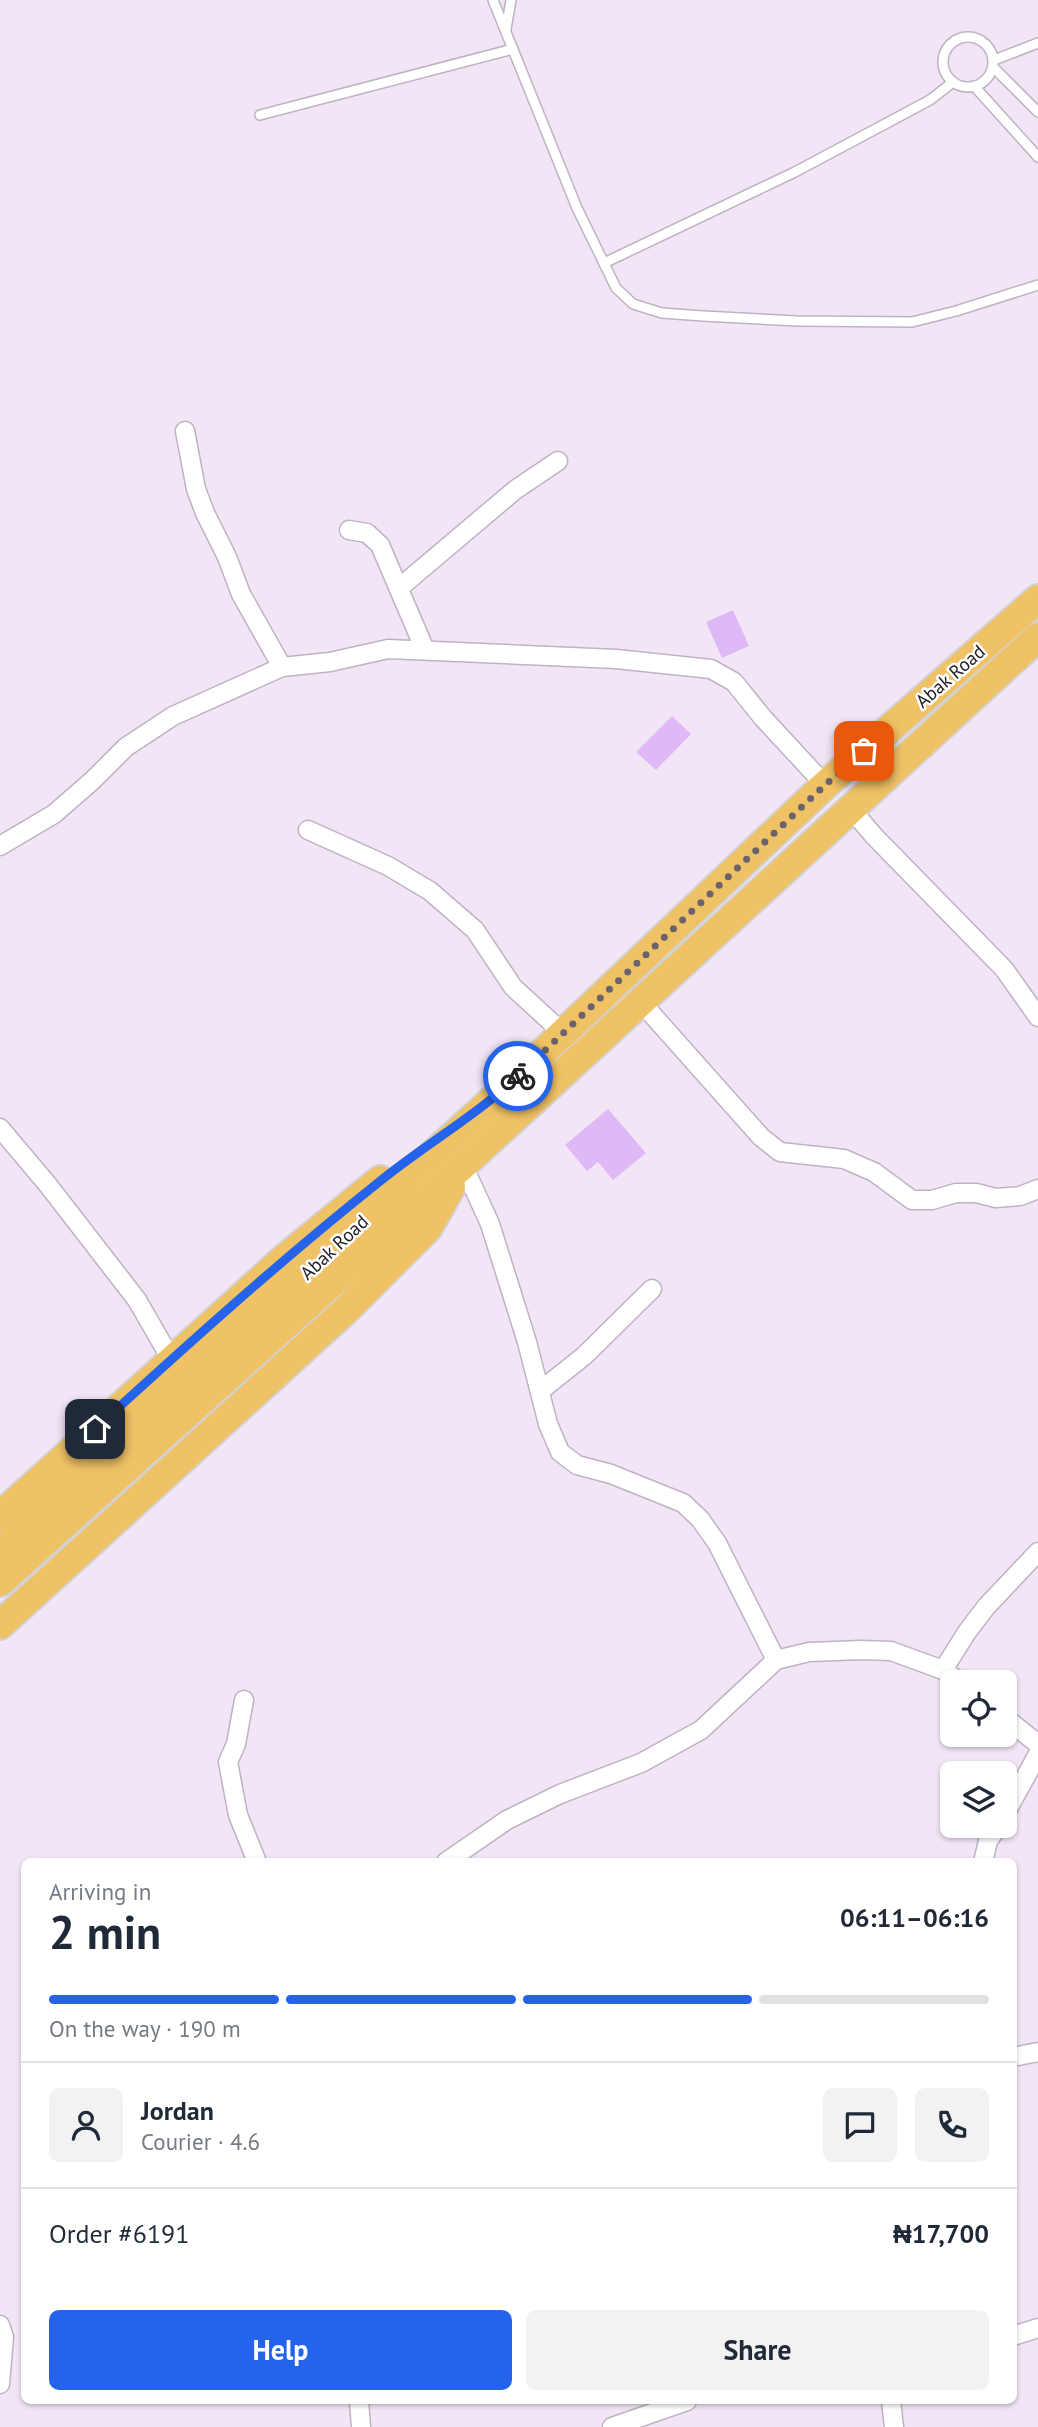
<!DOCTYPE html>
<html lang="en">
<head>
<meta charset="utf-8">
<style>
  :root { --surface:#fff; --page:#f2f2f3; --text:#1f2937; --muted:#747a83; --line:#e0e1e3; --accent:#2563eb }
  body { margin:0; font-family:"PT Sans",sans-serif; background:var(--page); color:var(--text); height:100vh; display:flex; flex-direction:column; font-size:26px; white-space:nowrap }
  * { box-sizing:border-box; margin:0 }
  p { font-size:23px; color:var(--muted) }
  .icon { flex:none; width:38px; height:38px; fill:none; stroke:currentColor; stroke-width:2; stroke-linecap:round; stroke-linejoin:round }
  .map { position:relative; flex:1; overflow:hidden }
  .details { position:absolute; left:21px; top:1858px; width:996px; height:546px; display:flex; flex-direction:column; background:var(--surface); border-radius:10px; box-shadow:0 2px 5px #0004 }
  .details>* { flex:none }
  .buttons { position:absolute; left:940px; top:1670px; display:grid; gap:14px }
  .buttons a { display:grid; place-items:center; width:77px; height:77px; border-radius:10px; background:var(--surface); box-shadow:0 2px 5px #0004; font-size:35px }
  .pin { position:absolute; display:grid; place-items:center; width:60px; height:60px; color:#fff; margin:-30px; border-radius:14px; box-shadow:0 4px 10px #0006 }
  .courier { position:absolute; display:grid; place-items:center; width:70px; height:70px; margin:-35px; border:5px solid #2563eb; border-radius:50%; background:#fff; color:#222; box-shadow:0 2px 9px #0007 }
  .head em { font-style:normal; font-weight:700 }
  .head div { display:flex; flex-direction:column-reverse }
  .head { display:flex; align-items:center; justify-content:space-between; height:119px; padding:0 28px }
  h1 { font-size:46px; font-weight:700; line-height:52px }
  .bar { display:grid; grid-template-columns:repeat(4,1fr); gap:10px 7px; align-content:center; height:84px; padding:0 28px }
  .bar i { height:9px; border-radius:5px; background:var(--line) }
  .bar .on { background:var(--accent) }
  .bar p { grid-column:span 4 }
  .line { display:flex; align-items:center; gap:18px; padding:0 28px; border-top:2px solid var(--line) }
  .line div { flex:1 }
  .round { display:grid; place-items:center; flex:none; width:74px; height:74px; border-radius:10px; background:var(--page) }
  .cta { display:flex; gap:14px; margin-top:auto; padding:14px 28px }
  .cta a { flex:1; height:80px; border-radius:10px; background:var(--accent); color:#fff; font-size:28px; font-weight:700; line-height:80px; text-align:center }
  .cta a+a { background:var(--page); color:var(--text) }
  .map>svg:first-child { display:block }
  .building { fill:#deb9f6 }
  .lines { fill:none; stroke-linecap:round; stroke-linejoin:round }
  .service-casing { stroke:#beb3c2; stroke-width:12 }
  .minor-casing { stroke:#beb3c2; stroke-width:21 }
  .trunk-casing { stroke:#d3d2d3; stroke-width:32 }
  .service { stroke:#fff; stroke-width:9 }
  .minor { stroke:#fff; stroke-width:18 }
  .trunk { stroke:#f0c266; stroke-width:28 }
  .done { stroke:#6a636c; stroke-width:7; stroke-dasharray:0 12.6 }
  .route { stroke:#2563eb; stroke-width:9 }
  .labels { text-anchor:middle; stroke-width:5; stroke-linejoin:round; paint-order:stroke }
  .street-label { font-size:19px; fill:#211d22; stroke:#fff }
</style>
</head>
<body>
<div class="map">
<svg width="1038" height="2427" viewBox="0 0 1038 2427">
  <rect width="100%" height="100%" fill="#f2e6f6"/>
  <g class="building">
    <path d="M733,610L749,646L722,658L706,622Z"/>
    <path d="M672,716L691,734L656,770L636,752Z"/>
    <path d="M608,1109L646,1153L613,1180L598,1162L587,1171L565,1145Z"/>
  </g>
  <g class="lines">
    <defs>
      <g id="service">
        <path d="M493,0L577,208L616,288L633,304L662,313L703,316L797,321L912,322L956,311L1038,285"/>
        <path d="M506,29L511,0"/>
        <circle cx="968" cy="62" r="25"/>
        <path d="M994,60L1038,43"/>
        <path d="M993,67L1038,112"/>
        <path d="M974,86L1038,157"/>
        <path d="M260,115L513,49"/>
        <path d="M604,263L795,172L930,100L953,82"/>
      </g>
      <g id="minor">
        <path d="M185,431L196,489L205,513L227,557L241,594L282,667"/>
        <path d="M349,530L367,533L380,545L425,650"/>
        <path d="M399,588L515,490L558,461"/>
        <path d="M851,809L874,836L1004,969L1038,1017"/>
        <path d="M308,830L388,866L430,891L475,930L513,987L563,1033"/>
        <path d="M0,846L54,814L93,780L126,747L173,716L282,667L330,662L388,649L616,659L711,669L734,682L763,718L825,785"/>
        <path d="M641,1002L761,1137L780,1152L844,1159L874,1172L912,1200H932L956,1193H976L996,1198L1020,1196L1038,1189"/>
        <path d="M0,1128L48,1185L137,1300L171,1359"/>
        <path d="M463,1165L490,1224L527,1342L548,1424L560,1452L577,1465L611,1474L683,1503L700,1519L717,1543L776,1660"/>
        <path d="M540,1391L584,1356L652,1289"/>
        <path d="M943,1670L967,1632L986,1607L1038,1552"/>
        <path d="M244,1700L236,1744L228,1762L238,1815L257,1862"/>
        <path d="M1004,1717L1038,1744"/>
        <path d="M1004,1816L1038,1754"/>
        <path d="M446,1862L507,1820L560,1794L641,1763L701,1730L776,1660L809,1652L862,1650L891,1651L943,1670L960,1682"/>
        <path d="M983,1862L988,1841L999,1825"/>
        <path d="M1013,2057L1038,2052"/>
        <path d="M0,2325L4,2337L0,2384"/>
        <path d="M1013,2336L1038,2328"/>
        <path d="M359,2401L361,2427"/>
        <path d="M891,2401L894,2427"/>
        <path d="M612,2427L687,2401"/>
      </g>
      <g id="trunk">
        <path d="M0,1516L285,1258L380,1180"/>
        <path d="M0,1551L499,1094L825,785L1038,599"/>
        <path d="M0,1582L463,1165L1038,637"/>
        <path d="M0,1625L346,1310L428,1228L451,1187"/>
      </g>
    </defs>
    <use href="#service" class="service-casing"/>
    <use href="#minor" class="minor-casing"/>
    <use href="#trunk" class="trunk-casing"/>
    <use href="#service" class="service"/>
    <use href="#minor" class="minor"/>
    <use href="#trunk" class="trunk"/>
  </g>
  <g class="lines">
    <path class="done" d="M518,1076L825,785L864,751"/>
    <path class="route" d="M95,1429C188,1344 281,1260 379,1182C424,1145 476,1116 518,1076"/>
  </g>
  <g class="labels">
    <g class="street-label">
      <text transform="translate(950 676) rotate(-41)" y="7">Abak Road</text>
      <text transform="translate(334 1247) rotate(-43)" y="7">Abak Road</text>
    </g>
  </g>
</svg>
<div class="buttons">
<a><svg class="icon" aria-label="locate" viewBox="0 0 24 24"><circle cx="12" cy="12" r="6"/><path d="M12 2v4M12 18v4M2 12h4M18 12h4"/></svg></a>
<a><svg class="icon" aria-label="layers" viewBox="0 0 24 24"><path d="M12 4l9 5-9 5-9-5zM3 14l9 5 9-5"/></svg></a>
</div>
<div class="pin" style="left:864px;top:751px;background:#ea580c"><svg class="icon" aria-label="bag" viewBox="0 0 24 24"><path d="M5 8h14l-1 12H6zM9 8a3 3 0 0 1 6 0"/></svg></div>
<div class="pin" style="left:95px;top:1429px;background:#1f2937"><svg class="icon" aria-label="home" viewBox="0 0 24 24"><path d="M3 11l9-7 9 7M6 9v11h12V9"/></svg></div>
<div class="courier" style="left:518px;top:1076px"><svg class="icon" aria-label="bike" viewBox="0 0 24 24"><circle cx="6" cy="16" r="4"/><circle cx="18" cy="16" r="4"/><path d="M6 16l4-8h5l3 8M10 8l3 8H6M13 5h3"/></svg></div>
<section class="details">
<div class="head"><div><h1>2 min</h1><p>Arriving in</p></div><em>06:11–06:16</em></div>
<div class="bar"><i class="on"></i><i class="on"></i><i class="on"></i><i></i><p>On the way · 190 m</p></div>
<div class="line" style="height:126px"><a class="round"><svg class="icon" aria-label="person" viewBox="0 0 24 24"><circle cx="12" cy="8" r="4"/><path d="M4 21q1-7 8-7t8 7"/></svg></a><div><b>Jordan</b><p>Courier · 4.6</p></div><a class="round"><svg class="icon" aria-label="chat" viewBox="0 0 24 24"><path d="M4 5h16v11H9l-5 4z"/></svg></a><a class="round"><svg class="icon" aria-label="phone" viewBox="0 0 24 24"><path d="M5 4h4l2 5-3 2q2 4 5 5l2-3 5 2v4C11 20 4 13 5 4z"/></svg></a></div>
<div class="line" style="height:91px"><div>Order #6191</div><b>₦17,700</b></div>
<div class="cta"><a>Help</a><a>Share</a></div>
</section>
</div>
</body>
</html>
